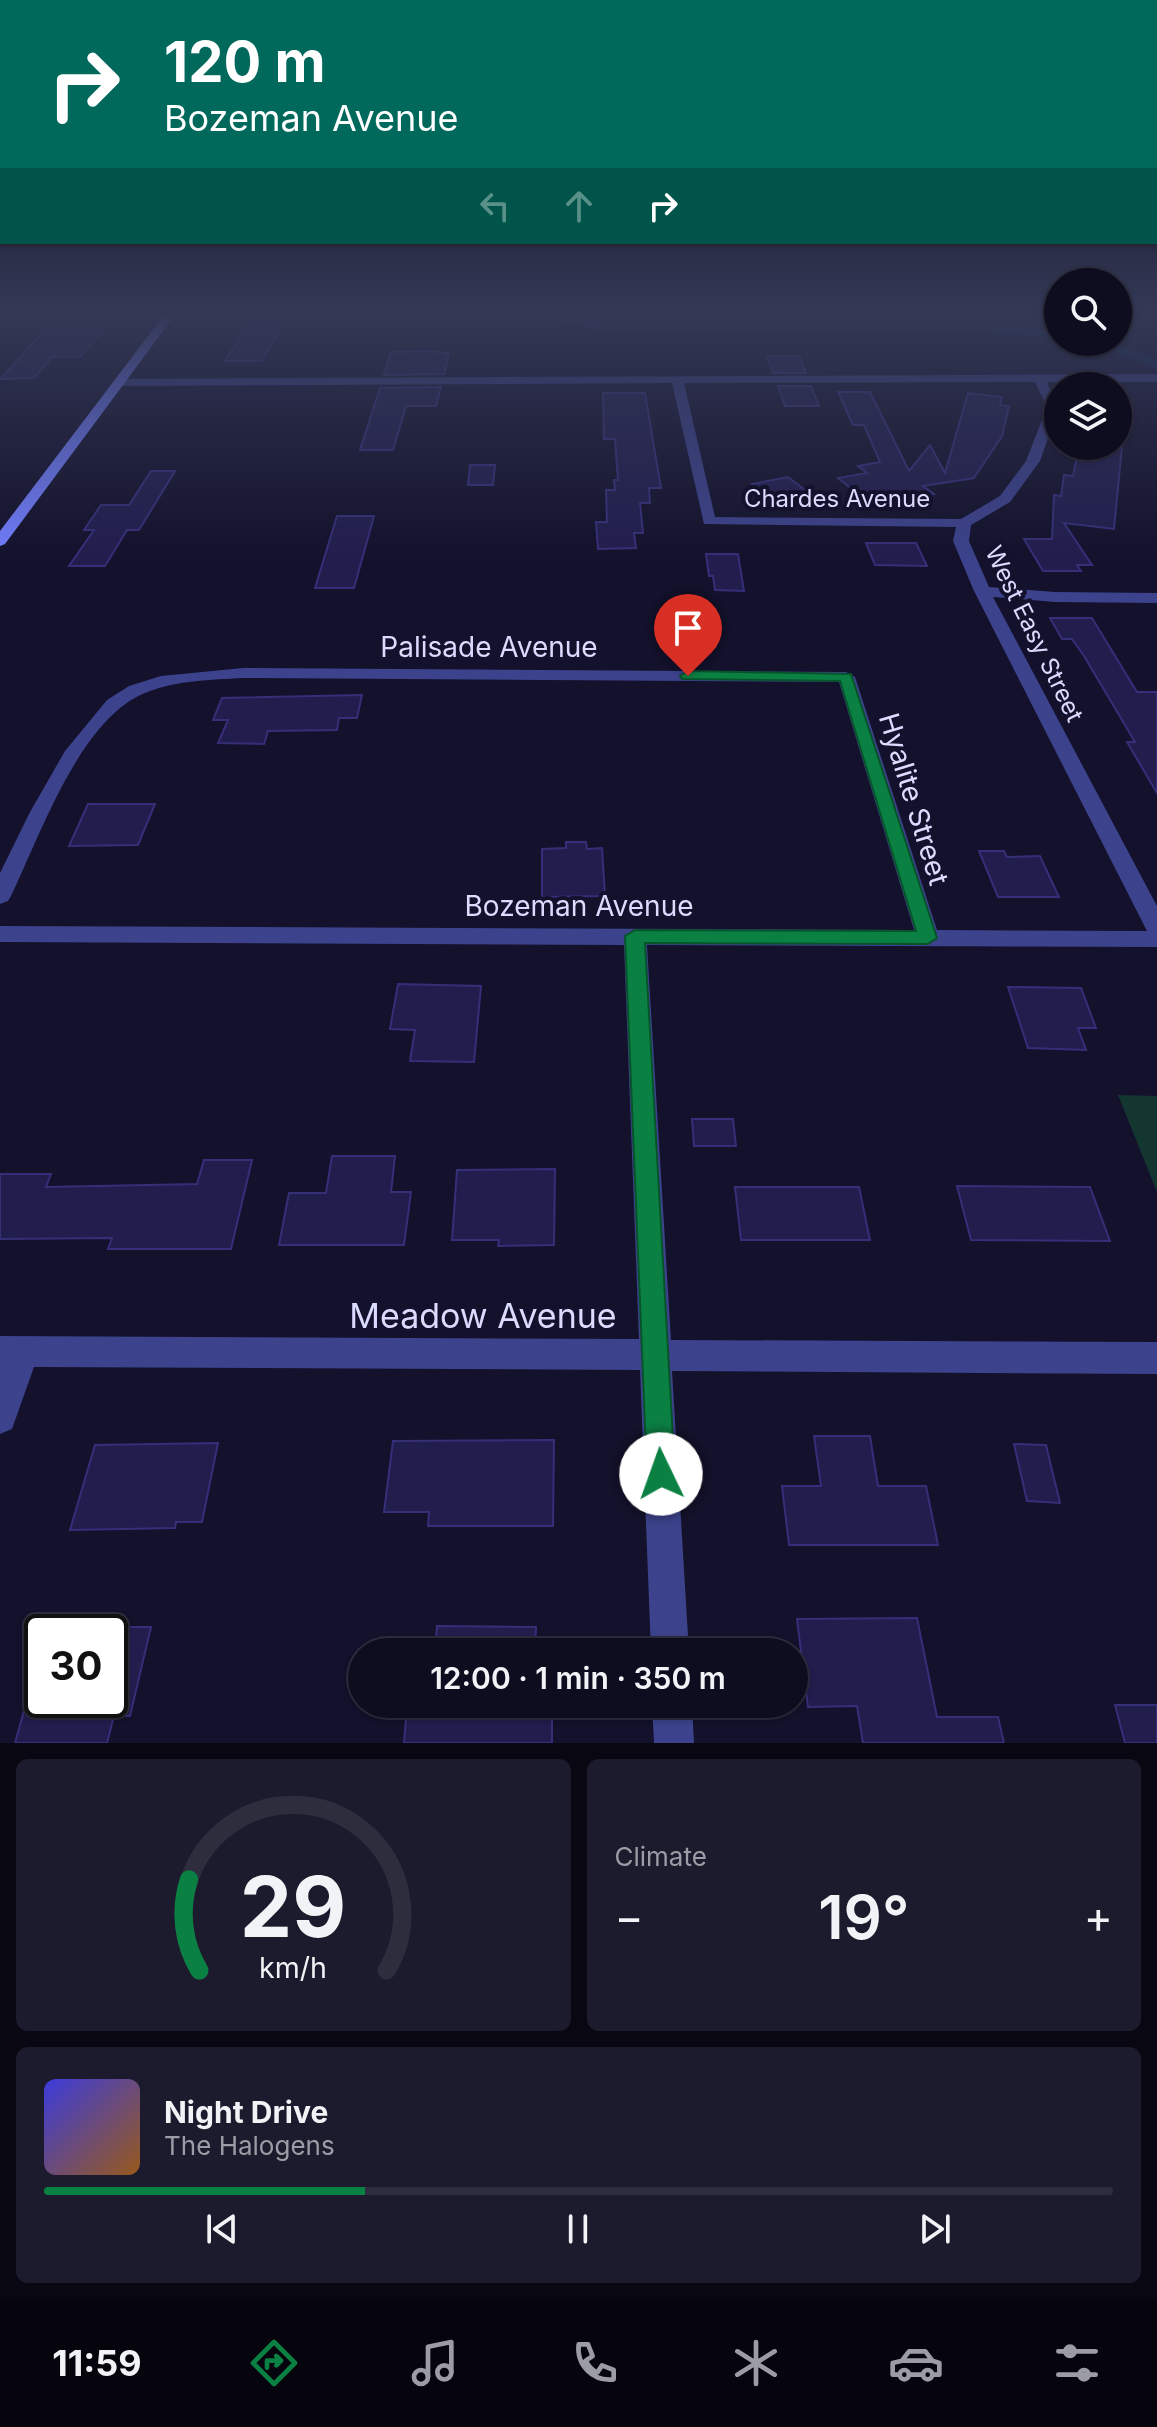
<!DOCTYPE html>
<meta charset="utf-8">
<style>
:root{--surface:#0e0d20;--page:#1c1b2d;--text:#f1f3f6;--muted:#9b9ca5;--line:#2e2d3e;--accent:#0b8043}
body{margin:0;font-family:Inter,sans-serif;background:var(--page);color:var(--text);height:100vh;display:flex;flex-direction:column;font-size:30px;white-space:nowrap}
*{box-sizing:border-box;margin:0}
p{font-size:26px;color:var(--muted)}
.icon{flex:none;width:44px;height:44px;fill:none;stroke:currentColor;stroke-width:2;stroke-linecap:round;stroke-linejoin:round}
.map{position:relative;height:1743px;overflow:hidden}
.details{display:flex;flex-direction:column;gap:16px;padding:16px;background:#080712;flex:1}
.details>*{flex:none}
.guide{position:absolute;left:0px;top:0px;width:1158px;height:244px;box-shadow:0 2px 6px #0004,0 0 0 2px var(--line);background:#00695c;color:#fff;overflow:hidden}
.fabs{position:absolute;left:1044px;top:268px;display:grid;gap:16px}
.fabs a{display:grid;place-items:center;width:88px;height:88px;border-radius:50%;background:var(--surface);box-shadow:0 2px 6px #0004,0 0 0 2px var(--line);font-size:40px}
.speed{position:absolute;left:24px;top:1614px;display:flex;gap:16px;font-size:40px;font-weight:700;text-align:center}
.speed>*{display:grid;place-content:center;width:104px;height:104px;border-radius:50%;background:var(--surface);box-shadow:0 2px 6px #0004,0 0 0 2px var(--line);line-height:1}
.speed .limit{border:4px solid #111;border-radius:12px;background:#fff;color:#111}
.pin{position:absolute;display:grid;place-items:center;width:68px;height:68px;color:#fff;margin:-82px -34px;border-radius:50% 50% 50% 0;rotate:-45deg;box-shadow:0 0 8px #0007}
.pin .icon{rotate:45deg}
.me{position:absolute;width:88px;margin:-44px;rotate:357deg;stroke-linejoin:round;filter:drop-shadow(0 0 6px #0008)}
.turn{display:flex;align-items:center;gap:28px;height:168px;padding:0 32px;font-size:36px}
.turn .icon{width:104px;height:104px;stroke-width:2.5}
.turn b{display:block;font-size:56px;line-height:68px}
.lanes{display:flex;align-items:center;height:76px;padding:0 32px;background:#0003;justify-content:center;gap:40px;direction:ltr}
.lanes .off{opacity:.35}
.big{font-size:60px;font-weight:600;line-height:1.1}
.details .card{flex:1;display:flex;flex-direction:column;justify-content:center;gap:12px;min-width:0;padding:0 28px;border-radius:12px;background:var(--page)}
.details .dial{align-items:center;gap:0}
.dial svg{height:208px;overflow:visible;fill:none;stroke:var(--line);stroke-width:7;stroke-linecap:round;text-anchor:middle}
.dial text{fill:var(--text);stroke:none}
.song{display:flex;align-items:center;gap:24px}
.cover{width:96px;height:96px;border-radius:12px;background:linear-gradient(135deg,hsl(240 70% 55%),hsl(30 70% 35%))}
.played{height:8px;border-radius:4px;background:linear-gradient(90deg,var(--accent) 30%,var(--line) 30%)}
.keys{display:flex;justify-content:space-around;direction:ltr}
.heat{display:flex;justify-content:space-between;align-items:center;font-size:44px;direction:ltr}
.details .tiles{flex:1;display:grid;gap:16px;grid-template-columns:1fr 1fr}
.card:last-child{grid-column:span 2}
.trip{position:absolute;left:348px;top:1638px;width:460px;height:80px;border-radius:40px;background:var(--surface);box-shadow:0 2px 6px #0004,0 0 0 2px var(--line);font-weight:600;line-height:80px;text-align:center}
.dock{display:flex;height:128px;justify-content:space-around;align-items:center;background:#06050d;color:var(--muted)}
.dock .icon{width:56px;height:56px}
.dock .on{color:var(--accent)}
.dock b{font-size:36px;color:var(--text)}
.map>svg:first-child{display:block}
.green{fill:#143631}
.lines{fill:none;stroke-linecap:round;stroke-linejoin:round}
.canal{fill:#0b294b;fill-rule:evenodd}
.building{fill:#211d4d;stroke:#352f79;stroke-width:2}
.minor{fill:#3c428b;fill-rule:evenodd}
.secondary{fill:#727eff;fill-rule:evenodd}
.route{fill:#0b8043;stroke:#07532c;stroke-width:2}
.labels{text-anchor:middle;stroke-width:8;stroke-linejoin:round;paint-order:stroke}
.far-street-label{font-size:24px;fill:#dbdbff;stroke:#13112b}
.street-label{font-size:28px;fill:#dbdbff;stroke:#13112b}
.near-street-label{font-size:34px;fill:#dbdbff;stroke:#13112b}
</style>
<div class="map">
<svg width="1157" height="1743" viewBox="0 0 1157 1743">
<rect width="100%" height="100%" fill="#13112b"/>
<polygon class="green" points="1118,1095 1157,1096 1157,1192"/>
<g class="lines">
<g class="canal">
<path d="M533,315c35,0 68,9 103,10 141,1 281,-3 422,4v8l-96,-5 -330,1 -29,-2z"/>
<polygon points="1091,342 1111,342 1157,360 1157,369"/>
</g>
</g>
<g class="building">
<polygon points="250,322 284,322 262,361 225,361"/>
<polygon points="45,330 104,330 80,357 52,357 34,378 0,379"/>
<polygon points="426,351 449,353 444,374 384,375 391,352"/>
<polygon points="767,356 799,356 806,373 773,373"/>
<polygon points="778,386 811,386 819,406 785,406"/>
<polygon points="441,387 436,406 406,406 393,450 360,450 380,388"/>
<polygon points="838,392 870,392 909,471 930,445 945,473 968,393 1002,397 1000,405 1009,406 1002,436 974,478 923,486 934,494 872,505 838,478 867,473 858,466 880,462 864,425 853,425"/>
<polygon points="603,393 645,393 661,488 649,488 650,503 640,503 643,533 634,533 636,548 598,549 596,522 607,522 606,490 615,490 614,480 618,480 615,439 604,439"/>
<polygon points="1079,446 1122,446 1114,529 1064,523 1092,565 1077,565 1081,571 1043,571 1024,539 1052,539 1054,495 1061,496 1064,475 1073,476"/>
<polygon points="470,465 495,465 493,485 468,485"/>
<polygon points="151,471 175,471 139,530 127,530 105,566 69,566 94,530 84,530 101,505 129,505"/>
<polygon points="788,477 814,497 776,504 752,484"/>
<polygon points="337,516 374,516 354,588 315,588"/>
<polygon points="866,543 916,543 927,566 875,565"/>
<polygon points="706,554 738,554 744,591 715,590 713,576 709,576"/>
<polygon points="1050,618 1092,618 1137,692 1157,692 1157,793 1127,742 1135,742 1084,656 1072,639 1062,639"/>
<polygon points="362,695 357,718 339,718 337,730 268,731 264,744 218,743 228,720 213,720 222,698"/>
<polygon points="88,804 155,804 138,845 69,846"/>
<polygon points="566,842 586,842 587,849 602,848 605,896 542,897 542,849 566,848"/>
<polygon points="979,851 1004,851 1007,857 1040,856 1059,897 998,897"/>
<polygon points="398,984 481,986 474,1062 410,1061 415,1030 390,1029"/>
<polygon points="1008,987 1081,988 1096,1028 1078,1028 1086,1050 1028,1048"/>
<polygon points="692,1119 733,1119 736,1146 694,1146"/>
<polygon points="332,1156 395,1156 391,1192 411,1192 404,1245 279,1245 289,1193 326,1193"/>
<polygon points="204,1160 252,1160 231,1249 108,1249 112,1238 0,1239 0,1174 51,1174 46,1187 197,1184"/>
<polygon points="555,1169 554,1245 498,1246 499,1240 452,1240 457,1170"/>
<polygon points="957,1186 1090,1187 1110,1241 971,1240"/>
<polygon points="735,1187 859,1187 870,1240 741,1240"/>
<polygon points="814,1436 870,1436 878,1486 926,1486 938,1545 789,1545 782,1486 821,1486"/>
<polygon points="554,1440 553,1526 428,1526 429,1512 384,1512 393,1441"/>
<polygon points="218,1443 202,1522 176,1522 175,1528 70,1530 95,1445"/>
<polygon points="1014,1444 1046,1445 1060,1503 1027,1501"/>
<polygon points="917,1618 937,1717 998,1717 1004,1743 863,1743 857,1706 808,1707 797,1619"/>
<polygon points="437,1626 536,1627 535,1652 435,1652"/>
<polygon points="110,1627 151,1627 130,1716 114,1716 107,1743 15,1743 27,1700 110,1700"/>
<polygon points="431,1704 552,1706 552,1743 404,1743 406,1718 429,1718"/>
<polygon points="1115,1705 1157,1705 1157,1743 1125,1743"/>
</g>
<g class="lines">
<g class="minor">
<path d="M1157,374v8h-110l11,28 -18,51 -30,41 -39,23 -2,16 20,46 66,5 102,1v10l-102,-1 -62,-5 164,309v41l-510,-2 24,395 486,2v32l-485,-3 17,281h-38l-11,-282 -606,-3 -22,62 -12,5v-98l639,3 -15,-394 -624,-3v-16l914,4 -75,-248 -596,-4c-32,2 -67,2 -98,15 -65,26 -105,143 -134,203l-3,5 -8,3v-31l30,-61 35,-61 42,-51 22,-14 32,-10 82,-8 603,4 9,5 82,253 210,1 -173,-340 -21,-50 3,-14 -252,-3 -32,-141 -552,3 -6,-4 2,-3zM1035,382l12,25 -21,54 -26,35 -39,23 -246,-2 -31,-134z"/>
<polygon points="652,1704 692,1704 694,1743 654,1743"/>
</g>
<polygon class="secondary" points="164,315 175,315 5,544 0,546 0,531"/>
</g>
<linearGradient id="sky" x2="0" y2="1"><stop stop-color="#0a0918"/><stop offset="0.56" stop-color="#333855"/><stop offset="1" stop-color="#333855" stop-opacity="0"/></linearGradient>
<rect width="1157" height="560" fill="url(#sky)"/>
<polygon class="route" points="688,671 851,674 937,938 928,944 645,943 675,1474 671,1484 661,1488 651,1484 647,1474 625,936 635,930 916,931 840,681 682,679 680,676"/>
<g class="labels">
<g class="far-street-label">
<text x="837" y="507">Chardes Avenue</text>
<text transform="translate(1034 634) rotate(64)" y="8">West Easy Street</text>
</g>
<g class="street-label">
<text x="489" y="657">Palisade Avenue</text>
<text transform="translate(914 799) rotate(73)" y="10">Hyalite Street</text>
<text x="579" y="916">Bozeman Avenue</text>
</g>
<g class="near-street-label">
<text x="483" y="1328">Meadow Avenue</text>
</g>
</g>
</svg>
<div class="fabs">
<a><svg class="icon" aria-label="search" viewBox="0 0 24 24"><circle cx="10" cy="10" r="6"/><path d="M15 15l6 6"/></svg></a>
<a><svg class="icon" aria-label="layers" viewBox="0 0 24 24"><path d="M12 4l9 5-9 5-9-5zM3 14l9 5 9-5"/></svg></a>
</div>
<div class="speed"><div class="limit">30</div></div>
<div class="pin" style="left:688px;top:676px;background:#d93025"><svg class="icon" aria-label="arrive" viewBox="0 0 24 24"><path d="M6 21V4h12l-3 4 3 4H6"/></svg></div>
<svg class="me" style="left:661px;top:1474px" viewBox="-20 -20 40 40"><circle r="19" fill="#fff"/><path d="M0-13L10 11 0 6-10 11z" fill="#0b8043"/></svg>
<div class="trip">12:00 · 1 min · 350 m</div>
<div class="guide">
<div class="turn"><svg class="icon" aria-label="right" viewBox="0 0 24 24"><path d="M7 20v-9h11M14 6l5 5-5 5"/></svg><div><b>120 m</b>Bozeman Avenue</div></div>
<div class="lanes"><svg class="icon off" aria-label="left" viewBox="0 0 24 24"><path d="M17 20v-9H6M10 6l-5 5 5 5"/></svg><svg class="icon off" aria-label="ahead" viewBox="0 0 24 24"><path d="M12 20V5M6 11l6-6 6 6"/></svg><svg class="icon" aria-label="right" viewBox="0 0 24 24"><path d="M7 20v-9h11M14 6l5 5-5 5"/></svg></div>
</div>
</div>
<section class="details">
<div class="tiles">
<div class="card dial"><svg viewBox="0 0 100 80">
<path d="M14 69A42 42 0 1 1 86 69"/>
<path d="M14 69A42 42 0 0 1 10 34" stroke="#0b8043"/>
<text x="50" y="56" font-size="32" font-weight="700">29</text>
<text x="50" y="72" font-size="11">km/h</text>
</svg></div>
<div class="card"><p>Climate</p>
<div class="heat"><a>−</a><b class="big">19°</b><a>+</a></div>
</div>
<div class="card">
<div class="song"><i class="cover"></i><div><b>Night Drive</b><p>The Halogens</p></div></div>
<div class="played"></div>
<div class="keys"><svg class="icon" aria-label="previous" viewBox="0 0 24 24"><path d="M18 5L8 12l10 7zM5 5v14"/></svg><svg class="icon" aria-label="pause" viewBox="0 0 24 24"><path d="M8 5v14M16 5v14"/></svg><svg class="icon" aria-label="next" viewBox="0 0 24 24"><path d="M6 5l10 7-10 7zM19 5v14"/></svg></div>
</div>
</div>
</section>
<nav class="dock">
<b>11:59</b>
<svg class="icon on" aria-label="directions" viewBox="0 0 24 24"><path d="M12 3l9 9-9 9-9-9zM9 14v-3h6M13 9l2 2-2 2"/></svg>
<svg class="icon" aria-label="music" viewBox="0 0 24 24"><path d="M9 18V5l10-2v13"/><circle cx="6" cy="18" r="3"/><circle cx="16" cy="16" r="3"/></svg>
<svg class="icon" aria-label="phone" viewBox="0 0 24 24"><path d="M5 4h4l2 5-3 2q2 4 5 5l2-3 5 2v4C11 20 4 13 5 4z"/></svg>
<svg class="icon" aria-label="climate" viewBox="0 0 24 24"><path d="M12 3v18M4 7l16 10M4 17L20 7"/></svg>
<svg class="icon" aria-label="car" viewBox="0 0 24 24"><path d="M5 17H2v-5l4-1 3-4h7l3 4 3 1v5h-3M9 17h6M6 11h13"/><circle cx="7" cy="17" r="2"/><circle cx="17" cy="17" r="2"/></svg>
<svg class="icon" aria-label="filters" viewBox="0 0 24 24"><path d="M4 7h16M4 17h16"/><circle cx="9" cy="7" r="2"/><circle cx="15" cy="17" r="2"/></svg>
</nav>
